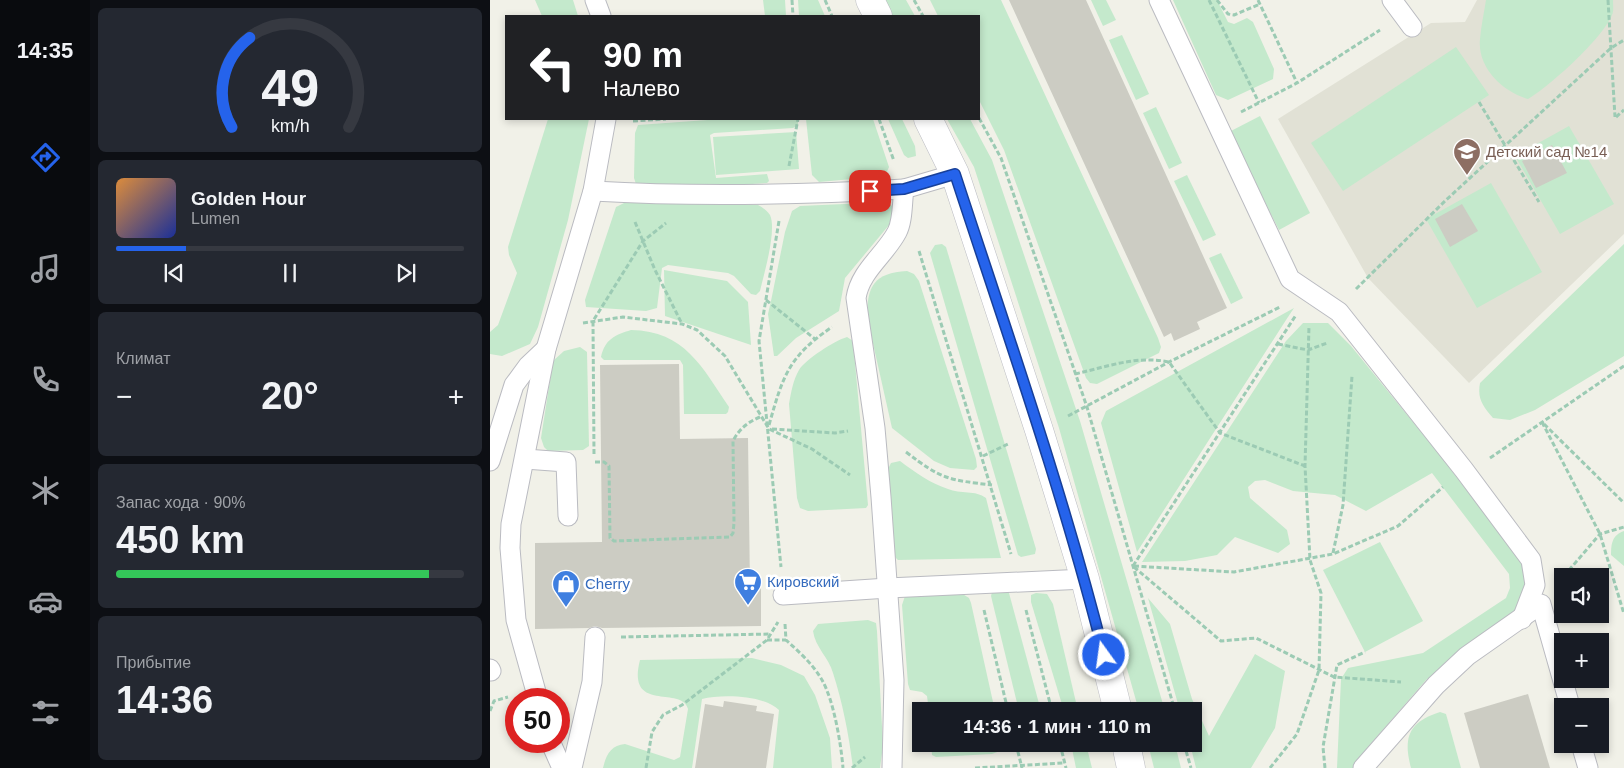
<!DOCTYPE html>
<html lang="ru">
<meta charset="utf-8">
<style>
:root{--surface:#171b24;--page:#242831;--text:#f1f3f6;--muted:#9ea1a6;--line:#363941;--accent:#2563eb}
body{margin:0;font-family:Arial,sans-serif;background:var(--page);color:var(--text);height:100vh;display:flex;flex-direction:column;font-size:19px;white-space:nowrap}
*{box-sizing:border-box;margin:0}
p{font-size:16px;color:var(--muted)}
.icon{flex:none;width:28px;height:28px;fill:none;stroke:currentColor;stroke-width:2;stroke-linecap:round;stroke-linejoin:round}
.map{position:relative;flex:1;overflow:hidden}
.details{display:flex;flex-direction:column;gap:8px;padding:8px;background:#0d0f14;width:400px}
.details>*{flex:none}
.top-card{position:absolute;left:15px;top:15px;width:475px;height:105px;border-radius:0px;box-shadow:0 2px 8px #0003;background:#202124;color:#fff;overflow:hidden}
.tools{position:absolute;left:1064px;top:568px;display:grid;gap:10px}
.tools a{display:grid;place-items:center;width:55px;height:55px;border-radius:0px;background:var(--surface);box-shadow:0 2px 8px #0003;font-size:25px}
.speed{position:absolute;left:15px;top:688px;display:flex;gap:10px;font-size:25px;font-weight:700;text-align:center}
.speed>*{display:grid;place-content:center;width:65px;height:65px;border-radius:50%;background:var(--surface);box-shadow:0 2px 8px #0003;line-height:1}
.speed .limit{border:8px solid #d22;background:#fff;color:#111}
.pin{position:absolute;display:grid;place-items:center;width:42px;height:42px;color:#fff;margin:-21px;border-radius:10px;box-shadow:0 2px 8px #0006}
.me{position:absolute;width:55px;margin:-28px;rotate:346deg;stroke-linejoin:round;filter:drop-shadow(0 0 4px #0008)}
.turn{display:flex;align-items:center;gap:18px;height:105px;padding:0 15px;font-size:22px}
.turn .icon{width:65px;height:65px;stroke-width:2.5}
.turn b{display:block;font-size:35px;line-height:42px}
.big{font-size:38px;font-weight:600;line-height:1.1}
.details .tile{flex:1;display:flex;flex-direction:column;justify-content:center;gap:8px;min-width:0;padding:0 18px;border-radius:8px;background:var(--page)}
.details .dial{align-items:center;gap:0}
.dial svg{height:130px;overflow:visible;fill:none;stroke:var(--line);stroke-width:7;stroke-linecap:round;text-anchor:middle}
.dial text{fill:var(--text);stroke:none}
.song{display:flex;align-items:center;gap:15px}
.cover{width:60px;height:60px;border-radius:8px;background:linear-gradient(135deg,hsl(30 70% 55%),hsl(230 70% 35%))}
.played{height:5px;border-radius:2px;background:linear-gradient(90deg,var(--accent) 20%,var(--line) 20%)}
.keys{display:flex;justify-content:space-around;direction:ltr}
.heat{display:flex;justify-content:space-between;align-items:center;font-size:28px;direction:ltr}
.charge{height:8px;border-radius:4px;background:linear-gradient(90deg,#34c759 90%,var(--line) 0)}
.trip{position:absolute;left:422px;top:702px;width:290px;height:50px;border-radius:0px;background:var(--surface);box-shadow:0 2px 8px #0003;font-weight:600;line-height:50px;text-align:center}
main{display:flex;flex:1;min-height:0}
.tab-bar{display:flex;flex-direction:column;width:90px;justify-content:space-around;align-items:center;background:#090b0e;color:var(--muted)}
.tab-bar .icon{width:35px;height:35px}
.tab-bar .on{color:var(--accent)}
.tab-bar b{font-size:22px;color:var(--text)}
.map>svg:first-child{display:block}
.education{fill:#e1e1d5}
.green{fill:#c4e9cc}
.building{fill:#ccccc3}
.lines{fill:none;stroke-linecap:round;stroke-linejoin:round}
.service-casing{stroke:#babbc1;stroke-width:21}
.secondary-casing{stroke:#bbbcc3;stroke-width:29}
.path{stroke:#9ccbb4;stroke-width:3;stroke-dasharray:5 2.5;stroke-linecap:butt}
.service{stroke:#fff;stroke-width:19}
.secondary{stroke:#fff;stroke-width:28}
.route-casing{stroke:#184099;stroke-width:12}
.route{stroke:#2563eb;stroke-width:9}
.labels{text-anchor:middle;stroke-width:5;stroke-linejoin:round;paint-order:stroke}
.education-label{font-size:15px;fill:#785e54;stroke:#fff;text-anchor:start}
.shop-label{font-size:15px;fill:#366cbe;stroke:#fff;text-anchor:start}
</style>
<main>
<nav class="tab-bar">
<b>14:35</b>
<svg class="icon on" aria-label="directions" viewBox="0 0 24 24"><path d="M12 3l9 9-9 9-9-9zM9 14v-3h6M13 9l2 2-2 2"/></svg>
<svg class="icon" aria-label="music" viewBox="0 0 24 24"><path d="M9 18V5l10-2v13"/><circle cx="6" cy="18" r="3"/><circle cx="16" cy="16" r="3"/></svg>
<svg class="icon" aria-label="phone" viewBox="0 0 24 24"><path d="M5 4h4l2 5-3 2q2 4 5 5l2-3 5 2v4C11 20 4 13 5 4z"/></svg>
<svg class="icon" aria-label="climate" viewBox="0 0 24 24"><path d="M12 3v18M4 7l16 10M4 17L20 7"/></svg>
<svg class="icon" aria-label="car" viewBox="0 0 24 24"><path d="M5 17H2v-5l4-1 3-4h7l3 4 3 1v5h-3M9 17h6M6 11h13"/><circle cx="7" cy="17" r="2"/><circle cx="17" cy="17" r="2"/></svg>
<svg class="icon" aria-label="filters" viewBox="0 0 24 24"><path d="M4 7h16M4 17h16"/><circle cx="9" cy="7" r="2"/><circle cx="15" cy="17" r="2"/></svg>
</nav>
<section class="details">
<div class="tile dial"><svg viewBox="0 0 100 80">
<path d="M14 69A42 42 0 1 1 86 69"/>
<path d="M14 69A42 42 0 0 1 25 14" stroke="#2563eb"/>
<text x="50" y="56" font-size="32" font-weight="700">49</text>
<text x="50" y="72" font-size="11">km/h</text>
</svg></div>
<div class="tile">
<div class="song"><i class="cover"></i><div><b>Golden Hour</b><p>Lumen</p></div></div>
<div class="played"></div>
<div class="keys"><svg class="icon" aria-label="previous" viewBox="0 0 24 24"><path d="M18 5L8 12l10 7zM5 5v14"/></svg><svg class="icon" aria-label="pause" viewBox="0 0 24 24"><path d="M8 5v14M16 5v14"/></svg><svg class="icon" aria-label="next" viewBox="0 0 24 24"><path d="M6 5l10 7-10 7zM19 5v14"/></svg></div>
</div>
<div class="tile"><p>Климат</p>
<div class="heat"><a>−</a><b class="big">20°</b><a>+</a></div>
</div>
<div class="tile"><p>Запас хода · 90%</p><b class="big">450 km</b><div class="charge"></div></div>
<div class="tile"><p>Прибытие</p><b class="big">14:36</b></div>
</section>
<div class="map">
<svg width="1134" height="768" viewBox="0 0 1134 768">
<rect width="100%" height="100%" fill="#f1f1e8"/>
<polygon class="education" points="987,0 1134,0 1134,234 979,383 878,278 788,119 941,23 975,22"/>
<g class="green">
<polygon points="45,0 83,0 88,16 52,16"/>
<polygon points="273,0 295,0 296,16 275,16"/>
<polygon points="308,0 328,0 335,16 309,16"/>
<polygon points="393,0 416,0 425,16 401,16"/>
<polygon points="440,0 511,0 668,338 671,347 669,353 607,384 600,383 596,378 514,150 489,100 489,16 448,16"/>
<polygon points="601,0 616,0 626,20 613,26"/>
<polygon points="683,0 727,0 738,22 744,24 757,18 763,22 784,69 783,79 738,100 726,95"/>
<path d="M996,0h127c0,5 1,11 -1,15 -10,24 -62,71 -84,84 -25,-7 -51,-31 -48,-60 1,-13 4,-26 6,-39z"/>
<polygon points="632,35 659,94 646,100 619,40"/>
<polygon points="966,47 999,95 853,191 821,143"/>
<polygon points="666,107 692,163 679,169 653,113"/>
<polygon points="770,116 820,213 789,230 739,132"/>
<polygon points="58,119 99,119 78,220 48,327 40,344 12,356 0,354 0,332 8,325 27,273 19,255 18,247"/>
<polygon points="231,119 308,119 308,125 303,128 224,133 220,135 226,178 277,174 279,181 277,183 213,187 146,184 144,178 145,133 148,125"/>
<polygon points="383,119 399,167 395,176 329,182 322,175 316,119"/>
<polygon points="398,119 412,119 425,146 426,156 418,158 414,155"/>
<polygon points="457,119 480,119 502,160 590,421 675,711 649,711 569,428 484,167"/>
<polygon points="1079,126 1124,204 1070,234 1025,156"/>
<polygon points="306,132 309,169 226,175 223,137"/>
<polygon points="697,175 726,235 713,241 684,181"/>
<polygon points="1001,183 1052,272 987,308 936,219"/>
<path d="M136,202l132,3c5,3 9,5 12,10 7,15 -6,59 -10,76l-4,4 -5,-1 -17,-18 -6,-3 -60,-8 -6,3 -5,40 -11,3 -60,-4 -1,-7 31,-93z"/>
<polygon points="399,202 404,209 399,225 355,278 349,311 306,338 287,356 284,356 278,314 281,301 295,232 302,211 310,206"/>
<polygon points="452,244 456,247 546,549 545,554 531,557 528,555 440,253 445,245"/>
<path d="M1134,244v112l-89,54 -25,10 -17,-2c-10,-12 -16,-19 -13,-35z"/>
<polygon points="731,253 753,298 741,304 719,258"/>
<polygon points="174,270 237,281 258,302 261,345 175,316"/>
<path d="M417,271l7,3 5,7 57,178 1,8 -3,3 -24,-2 -16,-7 -42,-33 -25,-111c0,-31 7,-44 40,-46z"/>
<polygon points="804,308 796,320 647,552 611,423 616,411"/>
<polygon points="813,323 838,323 861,346 949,454 1036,568 1038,586 1027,611 936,680 878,747 864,768 847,768 851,679 858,668 933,653 1016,598 1020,588 1019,574 942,473 876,511 845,495 803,491 775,480 765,481 758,487 760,498 797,530 800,544 788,553 745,537 727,555 695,561 652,562 796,341"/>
<path d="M141,330c54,1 71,37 98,77l-1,5 -2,2h-42l-1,-49 -3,-5h-76l-3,-3c4,-18 14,-22 30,-27z"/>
<path d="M357,337l6,4 15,164 -2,3 -58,3 -8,-3 -3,-10 -8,-94c2,-11 4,-24 10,-34 7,-11 35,-29 48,-33z"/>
<polygon points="90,347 97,352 99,446 93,450 58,451 54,447 51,438 63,361 74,351"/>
<path d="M410,461c16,12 30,22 48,28 12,5 28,1 38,9l15,60 -103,2 -3,-3 -8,-86 4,-8z"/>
<path d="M1134,531v35l-13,-11c0,-11 1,-20 13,-24z"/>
<polygon points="890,542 933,621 875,652 833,570"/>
<polygon points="517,591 519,593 551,711 529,711 501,596 502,592"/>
<polygon points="471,593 479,598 481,603 505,711 439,711 437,696 432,692 420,690 418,684 412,605 415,596"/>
<polygon points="546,593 557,594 563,604 588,711 574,711 541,602 541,595"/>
<polygon points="658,598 680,624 702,699 719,736 765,654 795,671 785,728 761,768 706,768 700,744 704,744 704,711 690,711"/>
<path d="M378,620l8,3 1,8 6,115 -3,22h-27c-4,-32 -10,-64 -20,-95 -4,-15 -18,-26 -20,-42l5,-7z"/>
<path d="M262,658l29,7 23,11 11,19 15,43 2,30h-59l6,-58c-15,-15 -57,-16 -77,-11l-10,69h-89c3,-13 8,-23 22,-24l49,16 6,-3 8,-48c-6,-24 -62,5 -48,-49z"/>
<path d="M950,712l6,2 15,54h-50c-8,-30 -3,-46 29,-56z"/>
<polygon points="441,744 511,744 510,751 502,754 446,757 442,755"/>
<polygon points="581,744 596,744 602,768 586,768"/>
<polygon points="658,744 685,744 691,768 664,768"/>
</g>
<g class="building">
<polygon points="519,0 596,0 737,308 707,322 710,329 684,341 681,333 674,337"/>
<polygon points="1062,145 1077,173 1046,188 1032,161"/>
<polygon points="972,204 988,231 960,247 945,219"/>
<polygon points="189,364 190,439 258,438 260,587 271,587 271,626 112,628 105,626 99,628 45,629 45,543 112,542 110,365"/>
<polygon points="1038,694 1060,768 990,768 974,713"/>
<polygon points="234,701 267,706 266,711 284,714 276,768 205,768 215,704 233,707"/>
</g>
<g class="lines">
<defs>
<g id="service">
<polyline points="105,0 111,16"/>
<polyline points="669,0 800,279 849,312 974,470 1041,560 1045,585 1032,619"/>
<polyline points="902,0 922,27"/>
<path d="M103,191c104,6 207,4 311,-2"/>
<polyline points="35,459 76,462 78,516"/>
<polyline points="0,461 24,385 38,366 56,349"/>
<polyline points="293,595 398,588 595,579"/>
<polyline points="0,669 1,671"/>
<polyline points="48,699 26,620 20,548 21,524 56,349 103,191 116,119"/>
<polyline points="60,741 72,768"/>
<polyline points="1091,744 1098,768"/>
<polyline points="82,768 102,682 105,637"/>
<path d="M402,768l2,-88 -13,-183 -6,-69 -19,-130c4,-27 29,-43 41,-66 6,-11 5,-30 7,-43l51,-15"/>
<polyline points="873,768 946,685 977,656 1051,604 1080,706"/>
</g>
<g id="secondary">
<polyline points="380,0 388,16"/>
<polyline points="438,119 465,174 549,430 595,579 628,711"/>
<polyline points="636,744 641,768"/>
</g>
</defs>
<use href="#service" class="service-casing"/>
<use href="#secondary" class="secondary-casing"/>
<g class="path">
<polyline points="302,0 303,16"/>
<polyline points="335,0 342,16"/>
<polyline points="424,0 433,16"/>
<polyline points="719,0 769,103"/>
<polyline points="727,0 738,14 744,15 770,4"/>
<polyline points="768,0 807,83"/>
<polyline points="1118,0 1125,117"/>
<polyline points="989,102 1049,202"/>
<polyline points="751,112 807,83 890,30"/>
<polyline points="1126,117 1134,110"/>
<polyline points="489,118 511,158 597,407 685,711"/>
<polyline points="389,119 404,161"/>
<polyline points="143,121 176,119"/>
<polyline points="299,166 308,119"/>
<polyline points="289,221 269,341 291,567"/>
<polyline points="145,222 165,270 192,324"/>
<polyline points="429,251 521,554"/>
<polyline points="866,289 955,201 1121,48 1134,40"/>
<polyline points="276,300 325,339"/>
<polyline points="93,323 133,317 192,324 207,330 235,356 279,429 322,449 360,475"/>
<polyline points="788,344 818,350 837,343"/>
<path d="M585,374c31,-7 62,-19 94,-12l51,71 85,33"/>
<polyline points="578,416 679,362 790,307"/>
<polyline points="1052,422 1110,534 1134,614"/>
<polyline points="1054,424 1134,503"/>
<path d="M279,425c14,-49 19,-68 63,-98"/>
<polyline points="282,429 345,433 358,431"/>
<path d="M416,452c35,27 42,28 86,33"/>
<polyline points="104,454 103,321 153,241 176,223"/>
<polyline points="493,456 520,443"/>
<polyline points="1000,458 1134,366"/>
<path d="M105,462h9l5,4 1,72 4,3 116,-4 3,-4 1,-10 -1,-82c6,-12 15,-19 27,-24"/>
<polyline points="843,553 853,505 862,376"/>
<polyline points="643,566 806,315"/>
<polyline points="644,566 744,572 843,554 908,526 953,487"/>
<polyline points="644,567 731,641 766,638 844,677 911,682"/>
<polyline points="1074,576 1110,534 1134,527"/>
<polyline points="494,610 518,711"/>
<polyline points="536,610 562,711"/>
<path d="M295,624l1,16c13,12 27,24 36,40 12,21 19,64 21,88"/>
<polyline points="131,637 280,634"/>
<polyline points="277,640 296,640"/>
<polyline points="0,711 4,701 18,697"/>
<polyline points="22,713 26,727"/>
<polyline points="526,744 532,768"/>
<polyline points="570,744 576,768"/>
<polyline points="694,744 701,768"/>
<polyline points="156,768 162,732 173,715 192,705 277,640 288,622"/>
<polyline points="362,768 375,757"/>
<polyline points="485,768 574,763"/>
<polyline points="780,768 807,734 829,670 831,593 820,560 815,466 819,326"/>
<polyline points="835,768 833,747 847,665 875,652"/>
</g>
<use href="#service" class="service"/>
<use href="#secondary" class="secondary"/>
</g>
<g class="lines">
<defs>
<path id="route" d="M380,191l34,-2 51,-15c52,159 108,318 149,481"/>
</defs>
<use href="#route" class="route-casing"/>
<use href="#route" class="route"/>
</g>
<defs>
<symbol id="school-pin" viewBox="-11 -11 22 30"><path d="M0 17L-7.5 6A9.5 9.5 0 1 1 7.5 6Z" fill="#8d6e63" stroke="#fff"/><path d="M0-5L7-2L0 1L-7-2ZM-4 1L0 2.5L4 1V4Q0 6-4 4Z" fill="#fff"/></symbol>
<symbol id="supermarket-pin" viewBox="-11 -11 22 30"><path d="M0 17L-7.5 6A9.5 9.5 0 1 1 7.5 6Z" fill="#3f7fe0" stroke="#fff"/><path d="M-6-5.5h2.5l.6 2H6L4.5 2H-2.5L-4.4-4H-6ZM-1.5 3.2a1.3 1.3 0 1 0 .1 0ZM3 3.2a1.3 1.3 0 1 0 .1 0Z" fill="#fff"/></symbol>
<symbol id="shop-pin" viewBox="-11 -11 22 30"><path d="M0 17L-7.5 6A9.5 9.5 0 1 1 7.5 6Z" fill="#3f7fe0" stroke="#fff"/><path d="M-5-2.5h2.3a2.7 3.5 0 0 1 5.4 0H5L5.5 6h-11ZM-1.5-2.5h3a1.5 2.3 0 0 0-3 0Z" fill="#fff"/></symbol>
</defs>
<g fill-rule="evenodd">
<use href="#school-pin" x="961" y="136" width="32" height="43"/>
<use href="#supermarket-pin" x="242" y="566" width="32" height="43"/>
<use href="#shop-pin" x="60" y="568" width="32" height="43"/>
</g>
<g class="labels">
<g class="education-label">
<text x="996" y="157">Детский сад №14</text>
</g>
<g class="shop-label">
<text x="277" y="587">Кировский</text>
<text x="95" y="589">Cherry</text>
</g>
</g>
</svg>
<div class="tools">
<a><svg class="icon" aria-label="sound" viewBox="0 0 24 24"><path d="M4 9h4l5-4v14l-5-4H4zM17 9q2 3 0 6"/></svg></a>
<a>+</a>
<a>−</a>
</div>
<div class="speed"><div class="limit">50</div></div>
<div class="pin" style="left:380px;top:191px;background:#d93025"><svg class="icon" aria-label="arrive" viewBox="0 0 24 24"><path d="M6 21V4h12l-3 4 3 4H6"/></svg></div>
<svg class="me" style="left:614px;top:655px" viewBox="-20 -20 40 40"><circle r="17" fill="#2563eb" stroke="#fff" stroke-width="3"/><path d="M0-11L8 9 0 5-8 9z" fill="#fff"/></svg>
<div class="trip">14:36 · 1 мин · 110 m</div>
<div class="top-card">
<div class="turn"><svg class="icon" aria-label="left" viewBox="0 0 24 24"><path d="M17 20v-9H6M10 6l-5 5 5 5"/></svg><div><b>90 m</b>Налево</div></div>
</div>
</div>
</main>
